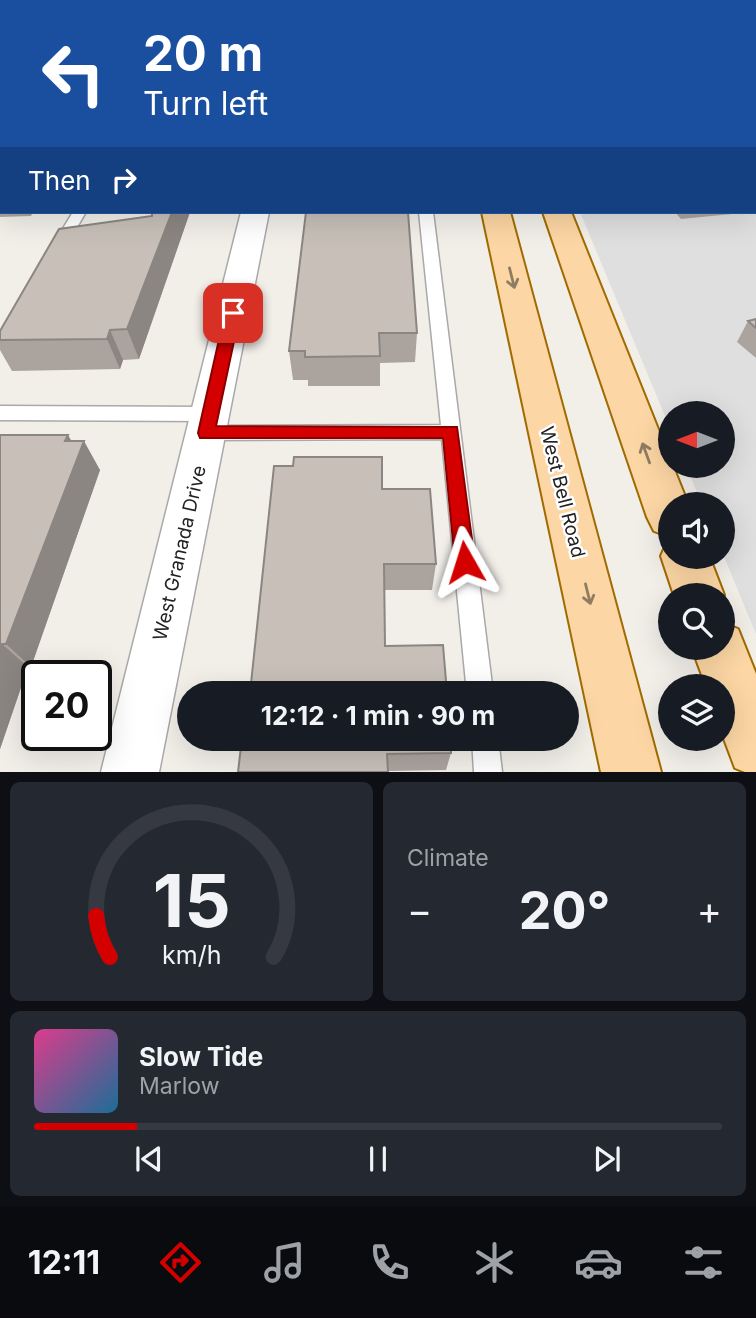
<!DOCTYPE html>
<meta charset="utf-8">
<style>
:root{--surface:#171b24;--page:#242831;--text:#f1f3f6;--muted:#9ea1a6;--line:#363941;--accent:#d40000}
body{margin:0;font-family:Inter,sans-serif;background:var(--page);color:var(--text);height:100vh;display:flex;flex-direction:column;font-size:26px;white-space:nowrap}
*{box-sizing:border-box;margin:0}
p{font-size:23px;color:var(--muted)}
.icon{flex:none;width:38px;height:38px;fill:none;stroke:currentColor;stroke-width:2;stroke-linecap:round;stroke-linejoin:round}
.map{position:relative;height:772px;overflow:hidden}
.side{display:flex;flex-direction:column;gap:10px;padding:10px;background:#0d0f14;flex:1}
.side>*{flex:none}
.banner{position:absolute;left:0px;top:0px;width:756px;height:214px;box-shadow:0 7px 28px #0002;background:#1a4fa0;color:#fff;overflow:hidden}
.needle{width:46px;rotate:270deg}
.controls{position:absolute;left:658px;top:401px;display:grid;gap:14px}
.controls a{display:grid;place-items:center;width:77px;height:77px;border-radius:50%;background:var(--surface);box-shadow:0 7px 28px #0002;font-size:35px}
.speed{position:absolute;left:21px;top:660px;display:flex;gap:14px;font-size:35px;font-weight:700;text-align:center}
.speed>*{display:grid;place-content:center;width:91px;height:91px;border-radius:50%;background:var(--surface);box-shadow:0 7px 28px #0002;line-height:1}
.speed .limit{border:4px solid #111;border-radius:10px;background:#fff;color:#111}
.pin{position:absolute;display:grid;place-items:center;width:60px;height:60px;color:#fff;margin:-30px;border-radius:14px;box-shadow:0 4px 10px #0006}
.me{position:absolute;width:77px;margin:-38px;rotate:354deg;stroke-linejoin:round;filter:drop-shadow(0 0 5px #0008)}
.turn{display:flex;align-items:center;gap:24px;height:147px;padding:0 28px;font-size:32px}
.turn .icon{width:91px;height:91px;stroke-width:2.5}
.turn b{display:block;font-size:49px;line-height:60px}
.then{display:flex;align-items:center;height:66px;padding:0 28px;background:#0003;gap:14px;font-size:26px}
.big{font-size:52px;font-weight:700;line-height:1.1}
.side .tile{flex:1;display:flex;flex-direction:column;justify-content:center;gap:10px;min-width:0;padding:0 24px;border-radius:10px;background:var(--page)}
.side .dial{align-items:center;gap:0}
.dial svg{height:182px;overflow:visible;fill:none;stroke:var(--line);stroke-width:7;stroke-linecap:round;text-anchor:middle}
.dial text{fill:var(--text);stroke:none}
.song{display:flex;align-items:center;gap:21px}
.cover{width:84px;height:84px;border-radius:10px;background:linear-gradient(135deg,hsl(330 70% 55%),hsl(200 70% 35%))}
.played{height:7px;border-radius:4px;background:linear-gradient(90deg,var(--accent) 15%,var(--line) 15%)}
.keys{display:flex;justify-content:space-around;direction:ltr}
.heat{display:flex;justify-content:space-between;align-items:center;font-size:38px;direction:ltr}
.side .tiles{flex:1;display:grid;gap:10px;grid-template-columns:1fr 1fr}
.tile:last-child{grid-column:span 2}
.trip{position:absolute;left:177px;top:681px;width:402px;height:70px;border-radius:35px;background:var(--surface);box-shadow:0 7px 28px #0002;font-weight:700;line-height:70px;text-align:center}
.dock{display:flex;height:112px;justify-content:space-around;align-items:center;background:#090b0e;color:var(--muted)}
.dock .icon{width:49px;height:49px}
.dock .selected{color:var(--accent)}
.dock b{font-size:32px;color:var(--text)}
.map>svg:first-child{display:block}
.residential{fill:#e0dfdf}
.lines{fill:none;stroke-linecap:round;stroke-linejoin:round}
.service-casing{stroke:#a9a9a9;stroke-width:3}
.minor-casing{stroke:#a9a9a9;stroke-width:3}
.primary-casing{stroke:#a06b00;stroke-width:4}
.service{fill:#fff;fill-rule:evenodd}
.minor{fill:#fff;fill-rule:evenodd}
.primary{fill:#fcd6a4;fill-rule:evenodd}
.wall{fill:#aba49e}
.shaded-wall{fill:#8b8681}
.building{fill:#c7bfb8;stroke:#8b8681;stroke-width:2}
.oneway{stroke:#8f7c63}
.route{fill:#d40000;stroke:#8a0000;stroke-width:2}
.labels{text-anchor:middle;stroke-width:5;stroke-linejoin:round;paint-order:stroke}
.street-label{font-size:19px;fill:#222;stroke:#fff}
</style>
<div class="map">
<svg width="756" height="772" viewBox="0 0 756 772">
<rect width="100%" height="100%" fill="#f2efe9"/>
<polygon class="residential" points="754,63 756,63 756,634 723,554 723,504 702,504 686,466 723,466 723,413 670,413 670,428 580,212 754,212"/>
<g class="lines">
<defs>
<g id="service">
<polygon points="518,0 526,0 527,2 519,2"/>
<polygon points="73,212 86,212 63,251 53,251 51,248"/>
<polygon points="419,212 433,212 493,693 467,693 442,439 206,440 199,438 197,433 199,428 206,426 441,425"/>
<polygon points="0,406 210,407 216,409 219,414 216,419 210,421 0,420"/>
<polygon points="472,738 498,738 502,772 474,772"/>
</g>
<g id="minor">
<rect x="0" y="36" width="2" height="10"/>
<rect x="754" y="51" width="2" height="12"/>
<polygon points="241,212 269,212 159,772 101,772"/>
</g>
<g id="primary">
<polygon points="437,0 453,0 454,2 437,2"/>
<polygon points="473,0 489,0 490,2 473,2"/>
<polygon points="482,212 510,212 661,772 601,772"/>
<polygon points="543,212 571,212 688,504 670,504 670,537 654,531 647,517"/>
<polygon points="668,540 670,540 670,556 709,556 724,595 723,598 723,595 674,595 661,556"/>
<polygon points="723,623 738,629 756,674 756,772 745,772 735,768 723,736 723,686 706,686 692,648 723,648"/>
</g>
</defs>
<use href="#service" class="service-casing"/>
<use href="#minor" class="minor-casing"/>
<use href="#primary" class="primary-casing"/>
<use href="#service" class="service"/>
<use href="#minor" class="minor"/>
<use href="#primary" class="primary"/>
</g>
<g class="wall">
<polygon points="4,0 77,0 75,2 5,2"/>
<polygon points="301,0 364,0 364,2 305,2"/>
<polygon points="534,0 756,0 756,44 754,44 754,2 535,2"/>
<polygon points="2,130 2,212 33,212 31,216 0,217 0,132"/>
<polygon points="152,212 190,212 139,359 123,360 120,369 12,371 0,350 0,331 152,216"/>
<polygon points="306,212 417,333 415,362 380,363 380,386 308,386 308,380 293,380 289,351"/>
<polygon points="675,212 733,212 732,214 681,219"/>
<polygon points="756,319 756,358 737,342 748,321"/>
<polygon points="0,435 71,441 100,470 31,667 28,667 0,749"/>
<polygon points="382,489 436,564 432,590 384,590 250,693"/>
<polygon points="242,738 451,753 446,770 387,771"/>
</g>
<g class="shaded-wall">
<polygon points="62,0 77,0 75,2 62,2"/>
<polygon points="172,212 190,212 139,359 127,329"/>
<polygon points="110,330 123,360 120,369 107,339"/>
<polygon points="68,435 79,454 84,441 100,470 31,667 6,644"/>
<polygon points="2,644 28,667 0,749 0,650"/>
</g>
<g class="building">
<rect x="331" y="0" width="33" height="2"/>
<polygon points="544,0 756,0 756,28 754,28 754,2 545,2"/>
<polygon points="2,130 2,188 0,188 0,132"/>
<polygon points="152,212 172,212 127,329 110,330 107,339 0,340 0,331 59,229 152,216"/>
<polygon points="306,212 408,212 417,333 379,333 380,356 305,357 305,351 289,351"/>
<polygon points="756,319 756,328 748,321"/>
<polygon points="0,435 68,435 65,441 84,441 6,644 2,644 0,650"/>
<polygon points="294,457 382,457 382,489 430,489 436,564 384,564 385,646 443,645 447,693 250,693 274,466 293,466"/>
<polygon points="242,738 450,738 451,753 387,754 388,772 238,772"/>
</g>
<defs><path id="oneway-shaft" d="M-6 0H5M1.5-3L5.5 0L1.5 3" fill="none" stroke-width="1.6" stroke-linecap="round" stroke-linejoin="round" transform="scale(1.75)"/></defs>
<g class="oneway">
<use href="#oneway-shaft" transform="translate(512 278) rotate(76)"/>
<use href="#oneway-shaft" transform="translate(646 453) rotate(-110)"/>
<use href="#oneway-shaft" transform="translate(588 594) rotate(76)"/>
</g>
<polygon class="route" points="233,308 240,313 216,426 457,427 475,562 472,569 465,572 458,569 455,562 443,438 200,438 198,433 225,313"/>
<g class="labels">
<g class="street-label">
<text transform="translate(563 492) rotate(76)" y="7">West Bell Road</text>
<text transform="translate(179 553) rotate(-77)" y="7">West Granada Drive</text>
</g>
</g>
</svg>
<div class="controls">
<a><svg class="needle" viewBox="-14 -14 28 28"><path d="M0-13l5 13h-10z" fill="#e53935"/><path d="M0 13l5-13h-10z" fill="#9ea1a6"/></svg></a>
<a><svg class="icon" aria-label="sound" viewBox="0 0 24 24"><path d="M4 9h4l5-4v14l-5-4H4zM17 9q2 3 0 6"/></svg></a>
<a><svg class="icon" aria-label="search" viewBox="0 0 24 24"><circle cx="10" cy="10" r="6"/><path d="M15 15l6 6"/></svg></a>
<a><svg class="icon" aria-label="layers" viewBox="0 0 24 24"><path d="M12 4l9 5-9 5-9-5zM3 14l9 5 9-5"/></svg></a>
</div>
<div class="speed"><div class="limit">20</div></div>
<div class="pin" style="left:233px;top:313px;background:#d93025"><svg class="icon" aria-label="arrive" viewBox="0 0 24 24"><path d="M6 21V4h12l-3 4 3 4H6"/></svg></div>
<svg class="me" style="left:465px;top:562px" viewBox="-20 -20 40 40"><path d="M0-17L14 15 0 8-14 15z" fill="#d40000" stroke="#fff" stroke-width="4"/></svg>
<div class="trip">12:12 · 1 min · 90 m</div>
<div class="banner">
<div class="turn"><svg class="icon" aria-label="left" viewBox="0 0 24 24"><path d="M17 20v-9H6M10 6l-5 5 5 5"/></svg><div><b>20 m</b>Turn left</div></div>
<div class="then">Then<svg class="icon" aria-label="right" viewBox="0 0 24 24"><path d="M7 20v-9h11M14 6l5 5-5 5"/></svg></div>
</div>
</div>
<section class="side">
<div class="tiles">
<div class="tile dial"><svg viewBox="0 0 100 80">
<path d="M14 69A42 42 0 1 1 86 69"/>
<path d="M14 69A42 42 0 0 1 8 51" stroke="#d40000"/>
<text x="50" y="56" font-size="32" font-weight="700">15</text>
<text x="50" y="72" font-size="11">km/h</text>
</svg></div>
<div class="tile"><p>Climate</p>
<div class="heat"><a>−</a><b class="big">20°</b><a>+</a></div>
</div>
<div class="tile">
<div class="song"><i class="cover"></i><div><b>Slow Tide</b><p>Marlow</p></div></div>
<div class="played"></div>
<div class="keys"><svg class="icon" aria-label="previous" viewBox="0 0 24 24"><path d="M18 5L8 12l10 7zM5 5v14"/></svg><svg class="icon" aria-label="pause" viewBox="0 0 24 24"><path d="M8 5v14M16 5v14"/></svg><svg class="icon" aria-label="next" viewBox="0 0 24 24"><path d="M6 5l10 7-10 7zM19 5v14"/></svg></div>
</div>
</div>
</section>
<nav class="dock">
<b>12:11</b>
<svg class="icon selected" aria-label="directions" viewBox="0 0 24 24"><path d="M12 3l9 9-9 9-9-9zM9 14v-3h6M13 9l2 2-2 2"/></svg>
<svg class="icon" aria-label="music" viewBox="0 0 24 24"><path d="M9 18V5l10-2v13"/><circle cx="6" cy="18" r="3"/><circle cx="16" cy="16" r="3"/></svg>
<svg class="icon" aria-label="phone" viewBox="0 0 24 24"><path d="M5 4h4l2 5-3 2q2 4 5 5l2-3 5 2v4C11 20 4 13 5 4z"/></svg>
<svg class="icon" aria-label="climate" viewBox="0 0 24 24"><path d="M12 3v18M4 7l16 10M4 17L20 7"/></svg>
<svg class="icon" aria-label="car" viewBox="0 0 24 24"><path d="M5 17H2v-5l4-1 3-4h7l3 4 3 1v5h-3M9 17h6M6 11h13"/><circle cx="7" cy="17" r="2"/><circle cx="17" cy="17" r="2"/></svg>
<svg class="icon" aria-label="filters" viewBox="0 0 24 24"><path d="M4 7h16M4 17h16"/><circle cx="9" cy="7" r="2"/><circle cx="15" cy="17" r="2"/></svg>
</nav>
